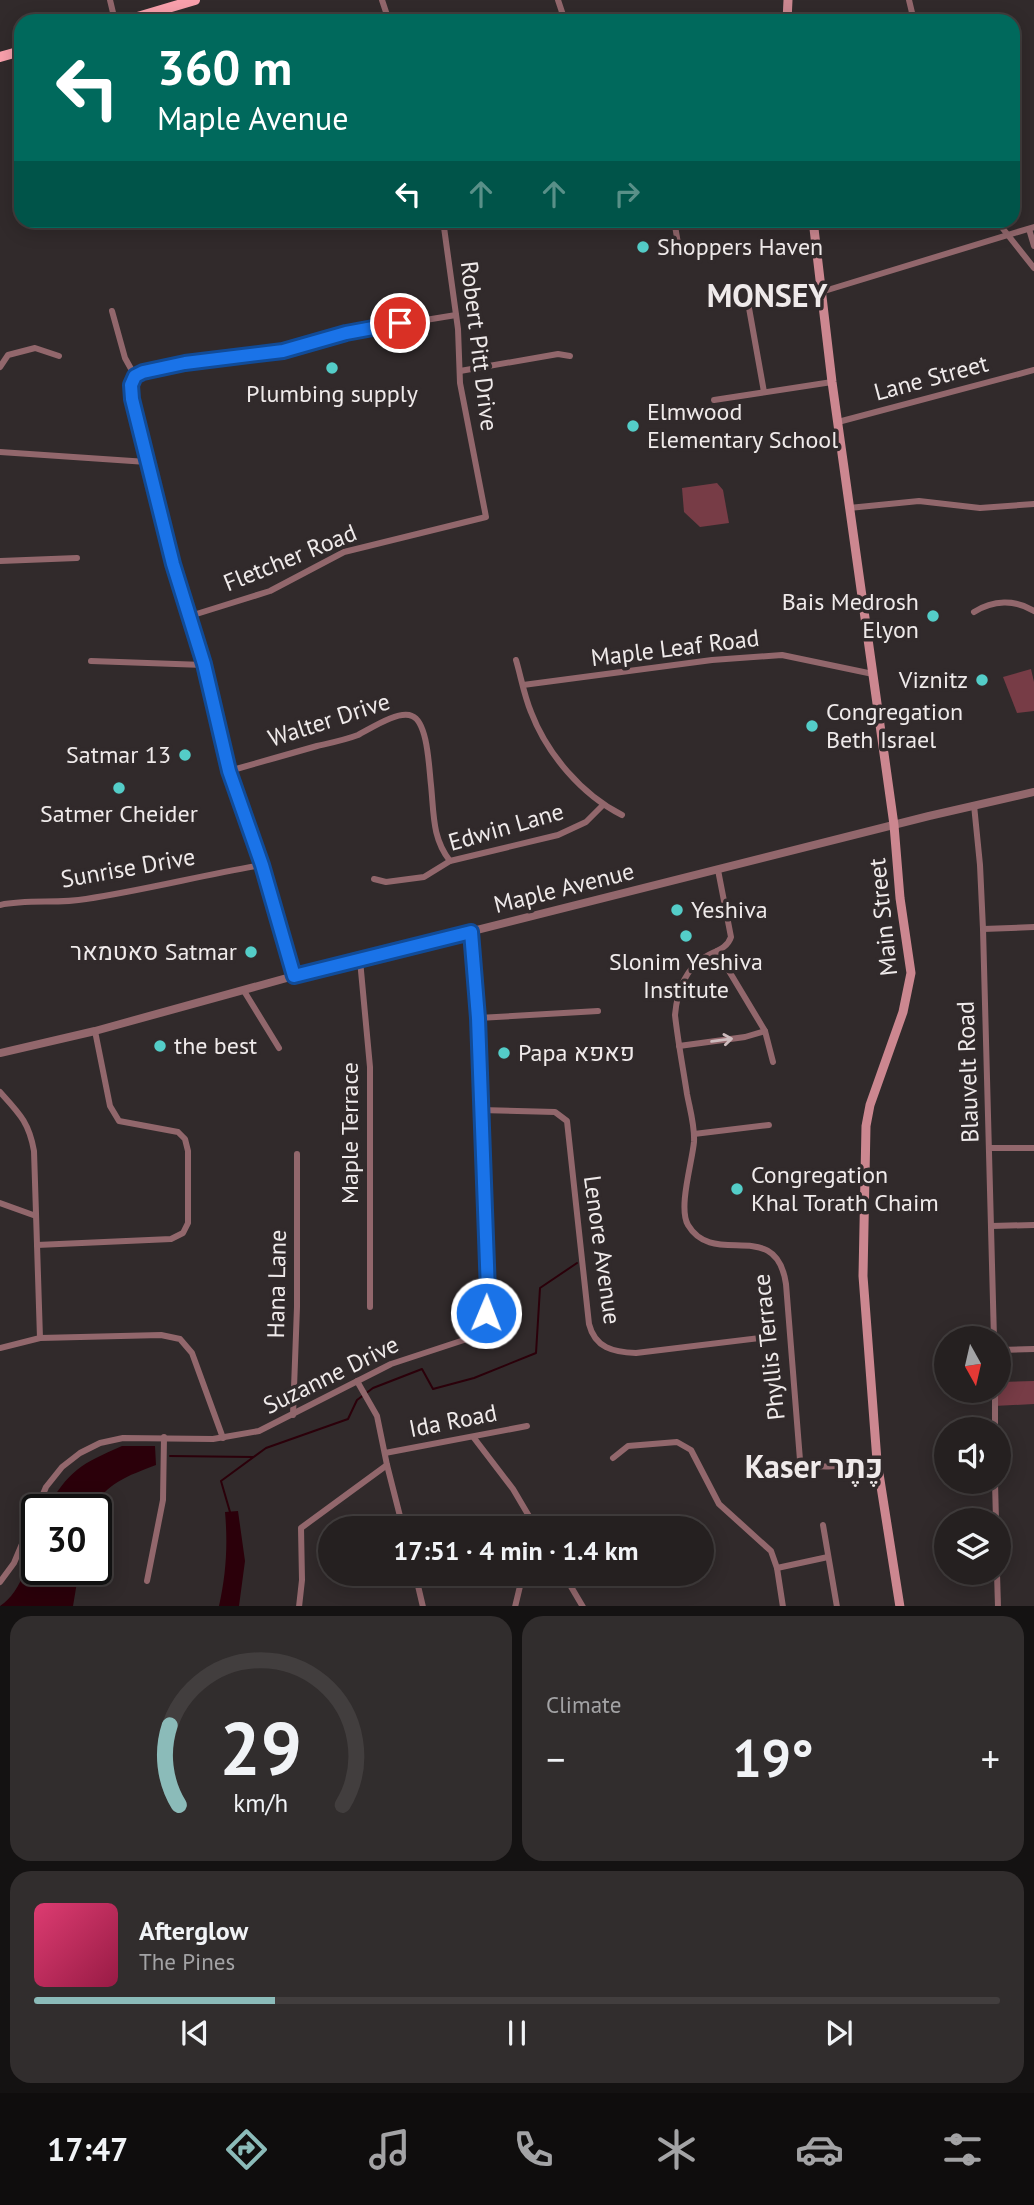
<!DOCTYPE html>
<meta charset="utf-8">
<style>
:root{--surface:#252020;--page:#312d2d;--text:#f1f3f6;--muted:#a3a3a5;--line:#423e3e;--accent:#8bbbb9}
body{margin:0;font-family:"PT Sans",Heebo,sans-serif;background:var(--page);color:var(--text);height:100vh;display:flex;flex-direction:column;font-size:26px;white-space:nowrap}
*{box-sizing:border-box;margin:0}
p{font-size:23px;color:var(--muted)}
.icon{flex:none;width:38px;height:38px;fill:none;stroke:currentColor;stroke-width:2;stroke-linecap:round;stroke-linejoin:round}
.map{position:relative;height:1606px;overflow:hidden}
.sheet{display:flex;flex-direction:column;gap:10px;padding:10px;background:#141212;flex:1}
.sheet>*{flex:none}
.top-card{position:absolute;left:14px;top:14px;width:1006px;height:214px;border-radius:21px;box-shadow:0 4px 18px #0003,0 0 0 2px var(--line);background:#00695c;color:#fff;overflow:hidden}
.needle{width:46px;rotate:172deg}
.tools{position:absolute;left:934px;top:1326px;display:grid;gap:14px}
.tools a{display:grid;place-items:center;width:77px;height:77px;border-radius:50%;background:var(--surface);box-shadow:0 4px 18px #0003,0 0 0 2px var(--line);font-size:35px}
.speed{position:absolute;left:21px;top:1494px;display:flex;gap:14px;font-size:35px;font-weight:700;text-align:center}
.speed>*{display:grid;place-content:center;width:91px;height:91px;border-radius:50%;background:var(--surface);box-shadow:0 4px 18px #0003,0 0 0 2px var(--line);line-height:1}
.speed .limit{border:4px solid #111;border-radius:10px;background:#fff;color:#111}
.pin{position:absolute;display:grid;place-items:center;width:60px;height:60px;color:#fff;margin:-30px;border:4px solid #fff;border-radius:50%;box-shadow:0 2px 7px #0007}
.me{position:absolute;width:77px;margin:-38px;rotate:1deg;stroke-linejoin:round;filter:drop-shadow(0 0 5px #0008)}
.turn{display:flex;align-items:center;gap:24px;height:147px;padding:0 28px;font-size:32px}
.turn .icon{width:91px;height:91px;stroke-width:2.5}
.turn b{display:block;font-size:49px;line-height:60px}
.lanes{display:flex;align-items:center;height:66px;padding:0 28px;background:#0003;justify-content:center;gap:35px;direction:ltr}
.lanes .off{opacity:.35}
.big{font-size:52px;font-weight:600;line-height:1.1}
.sheet .widget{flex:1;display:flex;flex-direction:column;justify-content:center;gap:10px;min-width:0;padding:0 24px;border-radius:21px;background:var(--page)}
.sheet .dial{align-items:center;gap:0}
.dial svg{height:182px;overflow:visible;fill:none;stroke:var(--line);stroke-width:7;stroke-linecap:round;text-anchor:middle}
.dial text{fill:var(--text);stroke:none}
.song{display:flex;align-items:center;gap:21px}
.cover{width:84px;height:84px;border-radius:10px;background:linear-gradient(135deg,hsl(340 70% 55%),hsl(340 70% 35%))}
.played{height:7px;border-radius:4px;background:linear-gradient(90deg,var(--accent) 25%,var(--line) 25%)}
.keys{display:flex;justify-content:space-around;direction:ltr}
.heat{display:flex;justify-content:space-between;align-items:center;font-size:38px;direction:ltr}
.sheet .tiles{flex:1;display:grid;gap:10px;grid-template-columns:1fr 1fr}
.widget:last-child{grid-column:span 2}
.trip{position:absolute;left:318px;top:1516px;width:396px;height:70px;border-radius:35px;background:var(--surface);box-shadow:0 4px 18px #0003,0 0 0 2px var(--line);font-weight:600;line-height:70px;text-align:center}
.tab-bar{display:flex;height:112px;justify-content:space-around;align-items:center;background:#0f0d0d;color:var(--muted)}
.tab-bar .icon{width:49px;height:49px}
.tab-bar .selected{color:var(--accent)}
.tab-bar b{font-size:32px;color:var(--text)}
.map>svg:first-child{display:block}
.green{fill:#773c46}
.water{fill:#2b000a}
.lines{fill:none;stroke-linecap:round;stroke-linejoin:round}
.stream{stroke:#2b000a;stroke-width:2}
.minor{stroke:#92676c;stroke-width:6}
.tertiary{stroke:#92676c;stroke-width:8}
.secondary{stroke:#cc8790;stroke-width:9}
.primary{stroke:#f9a0ac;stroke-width:10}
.oneway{stroke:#cebcbe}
.route-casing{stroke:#114b97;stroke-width:18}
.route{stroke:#1a73e8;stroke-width:12}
.poi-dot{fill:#54cdc8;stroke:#312a2b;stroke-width:2.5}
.labels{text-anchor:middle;stroke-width:7;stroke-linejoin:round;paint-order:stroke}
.poi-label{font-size:24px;fill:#efeaea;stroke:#312a2b;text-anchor:start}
.street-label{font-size:24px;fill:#efeaea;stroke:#312a2b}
.district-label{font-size:32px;font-weight:bold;fill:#efeaea;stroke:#312a2b}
</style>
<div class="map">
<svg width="1034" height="1607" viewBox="0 0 1034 1607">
<rect width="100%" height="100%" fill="#312a2b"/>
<g class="green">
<polygon points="717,483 723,490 729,523 700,527 684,512 682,488"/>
<polygon points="1031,669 1034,682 1034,711 1017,713 1003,677"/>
<polygon points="1034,1381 1034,1404 994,1406 995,1391 999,1391 999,1382"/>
</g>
<g class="water">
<path d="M122,1446h33l1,19c-29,11 -49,18 -65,45h-45c23,-40 35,-46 76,-64z"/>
<path d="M238,1511l7,50 -6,45h-20c7,-31 9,-61 6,-94z"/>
<path d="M37,1530v40h42l-6,36h-73c23,-15 30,-50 37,-76z"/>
</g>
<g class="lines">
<g class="stream">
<polyline points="170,1456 253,1457"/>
<polyline points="230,1512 221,1481 266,1448 348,1419 357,1400 373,1388 422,1369 433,1389 474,1378 536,1353 540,1288 577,1263"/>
</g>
<g class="minor">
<polyline points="110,0 115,21"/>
<polyline points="382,0 389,21"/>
<polyline points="558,0 565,21"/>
<polyline points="909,0 914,21"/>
<polyline points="674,220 680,255"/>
<polyline points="996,220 1034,268"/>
<polyline points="1029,229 1034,246"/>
<polyline points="821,292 1034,227"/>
<polyline points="749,308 764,392"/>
<polyline points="112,311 125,358 135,376"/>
<polyline points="0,367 8,355 35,348 59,356"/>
<polyline points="460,371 558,354 570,356"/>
<polyline points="714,400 832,382"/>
<polyline points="838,422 1034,370"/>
<polyline points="0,452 147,462"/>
<polyline points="849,508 919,501 980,508 1034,504"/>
<polyline points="0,561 77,558"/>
<path d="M974,612c19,-12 41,-13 60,-1"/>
<polyline points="190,616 270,591 344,552 486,517 460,383 458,329 443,220"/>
<path d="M516,660c5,17 8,35 15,52 16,42 51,83 91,103"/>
<polyline points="91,661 204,665"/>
<polyline points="523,685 712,660 782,655 873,674"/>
<path d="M229,771c29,-8 59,-17 88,-25 13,-3 28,-6 41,-11 12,-6 40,-25 54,-19 16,6 17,53 19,69 3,29 1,53 19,76"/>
<polyline points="974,805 980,865 983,929 994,1339"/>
<path d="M718,870l13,67c-4,12 -16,14 -26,20 -21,13 -28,35 -30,58 3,27 8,53 12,79 3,16 8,32 7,48 -2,21 -16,66 -6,83 26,44 88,-9 98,59l14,176c13,13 59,3 77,1"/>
<polyline points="374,879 386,882 424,877 450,861 558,835 586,822 603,805"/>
<path d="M0,905c28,-6 58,-1 86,-6 59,-9 117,-24 176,-34"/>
<polyline points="983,929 1034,927"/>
<polyline points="717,951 765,1031 773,1062"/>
<polyline points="360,960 370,1067 370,1307"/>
<polyline points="294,976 262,865 229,771 204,665 173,564 147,462 132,399 131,385 135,376 143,372 185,363 283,351 346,333 456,315"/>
<polyline points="244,991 279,1048"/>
<polyline points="478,1018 598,1011"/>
<polyline points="679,1046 745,1037 765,1031"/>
<path d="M0,1092c19,21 29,30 34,59l6,187 -40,10"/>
<path d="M480,1110l75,2 12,9 22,203c6,24 24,28 47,29l132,-16"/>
<polyline points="694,1134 769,1125"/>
<polyline points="990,1148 1034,1148"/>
<polyline points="0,1203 36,1216"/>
<polyline points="991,1226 1034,1225"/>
<polyline points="37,1245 171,1239 183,1233 188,1223 188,1151 185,1139 178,1132 119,1121 110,1106 95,1031"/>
<polyline points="40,1338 161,1335 180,1339 192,1353 223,1438"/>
<polyline points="999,1350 1034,1349"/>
<polyline points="357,1381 377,1416 387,1465 403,1528"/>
<polyline points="293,1415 297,1307 297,1154"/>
<polyline points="995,1430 995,1391"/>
<polyline points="474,1438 513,1489 536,1528"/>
<polyline points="385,1453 527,1426"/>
<polyline points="613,1458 628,1446 677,1442 691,1450 719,1504 771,1551 777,1568 783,1607"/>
<polyline points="995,1482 996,1521"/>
<polyline points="823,1525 837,1607"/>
<polyline points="777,1568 828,1557"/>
<polyline points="415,1573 423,1607"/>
<polyline points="563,1573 583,1607"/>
<polyline points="997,1573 998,1607"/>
<polyline points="147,1581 163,1500 164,1437"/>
<polyline points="0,1582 14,1563 46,1487 62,1467 80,1453 100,1443 123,1438 213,1439 259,1431 391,1364 464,1340 477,1329 486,1313 488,1292 478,1018 471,932"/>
<polyline points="299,1607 302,1580 301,1528 387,1465"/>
<polyline points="515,1607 521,1582 536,1573"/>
</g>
<polyline class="tertiary" points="0,1053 95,1031 294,976 929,816 1034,792"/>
<g class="secondary">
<polyline points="787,21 788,0"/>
<polyline points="813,220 832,382 894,825 900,898 911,973 903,1012 870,1105 866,1126 863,1276 877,1461 900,1607"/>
</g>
<g class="primary">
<polyline points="124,21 195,0"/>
<polyline points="0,57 21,51"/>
</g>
</g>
<defs><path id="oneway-shaft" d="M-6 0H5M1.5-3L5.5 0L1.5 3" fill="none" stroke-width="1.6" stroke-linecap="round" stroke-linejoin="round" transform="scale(1.75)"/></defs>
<use class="oneway" href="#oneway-shaft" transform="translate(722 1040) rotate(-8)"/>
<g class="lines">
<defs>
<polyline id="route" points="400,323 346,333 283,351 185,363 143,372 135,376 131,385 132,399 173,564 204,664 229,771 262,865 294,976 471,932 478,1018 488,1292 486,1313"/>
</defs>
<use href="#route" class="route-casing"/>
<use href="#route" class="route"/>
</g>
<g class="poi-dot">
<circle cx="643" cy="247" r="7"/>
<circle cx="332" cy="368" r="7"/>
<circle cx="633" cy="426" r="7"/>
<circle cx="933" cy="616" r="7"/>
<circle cx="982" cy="680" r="7"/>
<circle cx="812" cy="726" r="7"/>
<circle cx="185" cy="755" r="7"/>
<circle cx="119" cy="788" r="7"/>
<circle cx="677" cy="910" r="7"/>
<circle cx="686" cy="936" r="7"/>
<circle cx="251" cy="952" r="7"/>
<circle cx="160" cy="1046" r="7"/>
<circle cx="504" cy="1053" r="7"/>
<circle cx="737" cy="1189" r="7"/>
</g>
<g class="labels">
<g class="poi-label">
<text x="657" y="255">Shoppers Haven</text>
<text x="332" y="402" text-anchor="middle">Plumbing supply</text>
<text x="647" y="420">Elmwood<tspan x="647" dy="28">Elementary School</tspan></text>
<text x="919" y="610" text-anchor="end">Bais Medrosh<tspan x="919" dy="28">Elyon</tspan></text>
<text x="968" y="688" text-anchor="end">Viznitz</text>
<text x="826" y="720">Congregation<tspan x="826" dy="28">Beth Israel</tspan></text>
<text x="171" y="763" text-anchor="end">Satmar 13</text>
<text x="119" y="822" text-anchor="middle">Satmer Cheider</text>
<text x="691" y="918">Yeshiva</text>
<text x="237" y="960" text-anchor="end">סאטמאר Satmar</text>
<text x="686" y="970" text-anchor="middle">Slonim Yeshiva<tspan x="686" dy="28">Institute</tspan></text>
<text x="174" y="1054">the best</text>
<text x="518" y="1061">Papa פאפא</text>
<text x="751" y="1183">Congregation<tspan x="751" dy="28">Khal Torath Chaim</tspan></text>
</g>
<g class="street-label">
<text transform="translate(479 346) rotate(83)" y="8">Robert Pitt Drive</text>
<text transform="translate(931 378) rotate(-15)" y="8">Lane Street</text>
<text transform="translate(290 558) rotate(-22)" y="8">Fletcher Road</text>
<text transform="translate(675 648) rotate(-7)" y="8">Maple Leaf Road</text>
<text transform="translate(329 720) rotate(-18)" y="8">Walter Drive</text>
<text transform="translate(506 827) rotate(-16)" y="8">Edwin Lane</text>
<text transform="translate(128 868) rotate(-10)" y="8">Sunrise Drive</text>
<text transform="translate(564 888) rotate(-14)" y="8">Maple Avenue</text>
<text transform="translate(883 917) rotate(-96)" y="8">Main Street</text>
<text transform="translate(968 1072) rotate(-92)" y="8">Blauvelt Road</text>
<text transform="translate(350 1133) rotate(-90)" y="8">Maple Terrace</text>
<text transform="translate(602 1250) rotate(82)" y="8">Lenore Avenue</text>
<text transform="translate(277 1284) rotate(-89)" y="8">Hana Lane</text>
<text transform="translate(769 1347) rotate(-96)" y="8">Phyllis Terrace</text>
<text transform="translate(331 1375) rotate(-26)" y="8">Suzanne Drive</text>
<text transform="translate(453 1421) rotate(-11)" y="8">Ida Road</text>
</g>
<g class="district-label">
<text x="767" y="307">MONSEY</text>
<text x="814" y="1478">Kaser כֶּתֶר</text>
</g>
</g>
</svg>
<div class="tools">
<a><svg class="needle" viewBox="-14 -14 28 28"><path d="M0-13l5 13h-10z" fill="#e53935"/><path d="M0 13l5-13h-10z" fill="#a3a3a5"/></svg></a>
<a><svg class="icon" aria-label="sound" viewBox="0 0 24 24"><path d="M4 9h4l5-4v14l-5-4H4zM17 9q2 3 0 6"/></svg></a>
<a><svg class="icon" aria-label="layers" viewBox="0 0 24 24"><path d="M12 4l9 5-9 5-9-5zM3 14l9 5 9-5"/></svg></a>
</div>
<div class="speed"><div class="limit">30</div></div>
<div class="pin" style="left:400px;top:323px;background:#d93025"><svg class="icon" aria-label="arrive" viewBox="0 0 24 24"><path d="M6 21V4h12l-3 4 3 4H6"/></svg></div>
<svg class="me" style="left:486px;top:1313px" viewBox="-20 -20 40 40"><circle r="17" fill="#1a73e8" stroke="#fff" stroke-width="3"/><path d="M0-11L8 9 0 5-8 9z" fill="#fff"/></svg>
<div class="trip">17:51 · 4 min · 1.4 km</div>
<div class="top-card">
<div class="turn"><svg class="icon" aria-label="left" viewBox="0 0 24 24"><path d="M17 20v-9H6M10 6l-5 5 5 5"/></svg><div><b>360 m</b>Maple Avenue</div></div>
<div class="lanes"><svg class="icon" aria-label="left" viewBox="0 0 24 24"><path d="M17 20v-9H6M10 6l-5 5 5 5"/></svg><svg class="icon off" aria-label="ahead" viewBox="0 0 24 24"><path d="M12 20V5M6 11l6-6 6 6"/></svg><svg class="icon off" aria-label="ahead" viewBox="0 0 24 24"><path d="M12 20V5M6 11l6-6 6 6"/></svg><svg class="icon off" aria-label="right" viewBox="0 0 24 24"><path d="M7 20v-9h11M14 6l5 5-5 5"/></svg></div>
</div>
</div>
<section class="sheet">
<div class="tiles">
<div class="widget dial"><svg viewBox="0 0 100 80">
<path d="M14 69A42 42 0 1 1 86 69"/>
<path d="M14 69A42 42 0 0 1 10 34" stroke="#8bbbb9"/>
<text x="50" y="56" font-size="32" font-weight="700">29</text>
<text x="50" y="72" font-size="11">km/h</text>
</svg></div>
<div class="widget"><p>Climate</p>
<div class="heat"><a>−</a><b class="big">19°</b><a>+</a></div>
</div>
<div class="widget">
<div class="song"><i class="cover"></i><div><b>Afterglow</b><p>The Pines</p></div></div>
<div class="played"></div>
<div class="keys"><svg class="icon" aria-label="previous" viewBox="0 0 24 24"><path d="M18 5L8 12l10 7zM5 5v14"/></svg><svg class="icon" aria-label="pause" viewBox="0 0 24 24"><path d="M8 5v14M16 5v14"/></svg><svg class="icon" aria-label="next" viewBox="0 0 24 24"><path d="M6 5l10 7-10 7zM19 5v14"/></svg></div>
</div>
</div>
</section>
<nav class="tab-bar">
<b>17:47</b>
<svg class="icon selected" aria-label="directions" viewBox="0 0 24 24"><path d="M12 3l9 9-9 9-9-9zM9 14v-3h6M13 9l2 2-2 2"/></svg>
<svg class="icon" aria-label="music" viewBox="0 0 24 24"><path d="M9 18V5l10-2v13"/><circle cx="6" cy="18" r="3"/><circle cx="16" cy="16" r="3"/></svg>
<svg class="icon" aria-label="phone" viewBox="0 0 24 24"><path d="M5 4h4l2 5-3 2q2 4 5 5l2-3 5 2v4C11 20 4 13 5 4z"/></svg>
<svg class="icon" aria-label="climate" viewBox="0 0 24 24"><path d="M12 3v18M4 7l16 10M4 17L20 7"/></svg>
<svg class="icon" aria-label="car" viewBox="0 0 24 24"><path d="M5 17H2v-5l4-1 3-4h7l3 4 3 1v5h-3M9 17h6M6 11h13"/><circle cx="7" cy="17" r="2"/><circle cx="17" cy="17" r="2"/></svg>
<svg class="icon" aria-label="filters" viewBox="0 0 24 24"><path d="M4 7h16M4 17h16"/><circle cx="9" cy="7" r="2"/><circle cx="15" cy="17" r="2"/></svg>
</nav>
